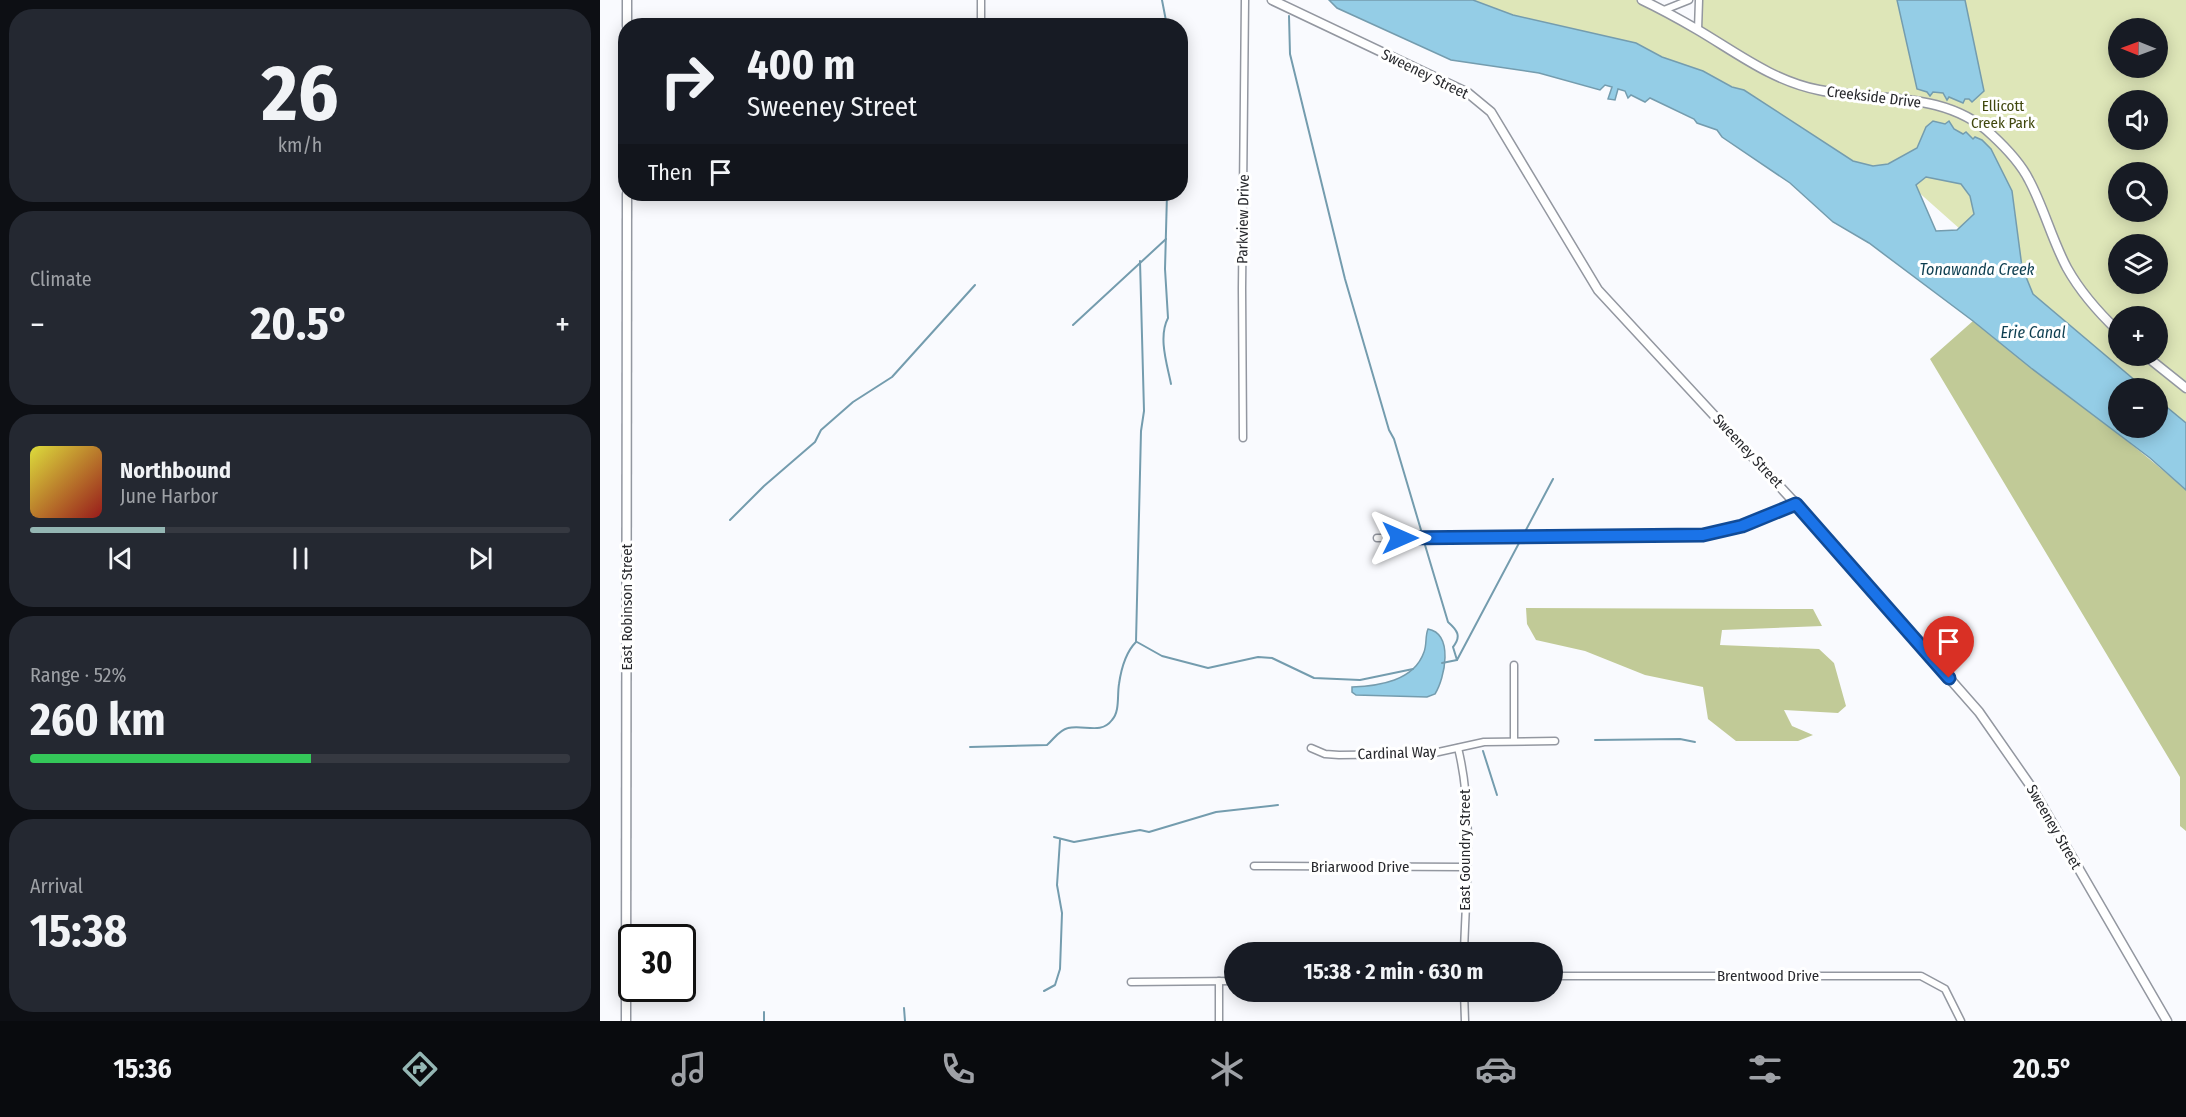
<!DOCTYPE html>
<meta charset="utf-8">
<style>
:root{--surface:#171b24;--page:#242831;--text:#f1f3f6;--muted:#9ea1a6;--line:#363941;--accent:#94b6b3}
body{margin:0;font-family:"Fira Sans Condensed",sans-serif;background:var(--page);color:var(--text);height:100vh;display:flex;flex-direction:column;font-size:22px;white-space:nowrap}
*{box-sizing:border-box;margin:0}
p{font-size:20px;color:var(--muted)}
.icon{flex:none;width:33px;height:33px;fill:none;stroke:currentColor;stroke-width:2;stroke-linecap:round;stroke-linejoin:round}
.map{position:relative;flex:1;overflow:hidden}
.side{display:flex;flex-direction:column;gap:9px;padding:9px;background:#0d0f14;width:600px}
.side>*{flex:none}
.hud{position:absolute;left:18px;top:18px;width:570px;height:183px;border-radius:24px;box-shadow:0 3px 15px #0003;background:#171b24;color:var(--text);overflow:hidden}
.needle{width:39px;rotate:271deg}
.fabs{position:absolute;left:1508px;top:18px;display:grid;gap:12px}
.fabs a{display:grid;place-items:center;width:60px;height:60px;border-radius:50%;background:var(--surface);box-shadow:0 3px 15px #0003;font-size:30px}
.speed{position:absolute;left:18px;top:924px;display:flex;gap:12px;font-size:30px;font-weight:700;text-align:center}
.speed>*{display:grid;place-content:center;width:78px;height:78px;border-radius:50%;background:var(--surface);box-shadow:0 3px 15px #0003;line-height:1}
.speed .limit{border:3px solid #111;border-radius:9px;background:#fff;color:#111}
.pin{position:absolute;display:grid;place-items:center;width:51px;height:51px;color:#fff;margin:-62px -26px;border-radius:50% 50% 50% 0;rotate:-45deg;box-shadow:0 0 6px #0007}
.pin .icon{rotate:45deg}
.me{position:absolute;width:66px;margin:-33px;rotate:90deg;stroke-linejoin:round;filter:drop-shadow(0 0 4px #0008)}
.turn{display:flex;align-items:center;gap:21px;height:126px;padding:0 30px;font-size:27px}
.turn .icon{width:78px;height:78px;stroke-width:2.5}
.turn b{display:block;font-size:42px;line-height:51px}
.then{display:flex;align-items:center;height:57px;padding:0 30px;background:#0003;gap:12px;font-size:22px}
.big{font-size:45px;font-weight:700;line-height:1.1}
.side .card{flex:1;display:flex;flex-direction:column;justify-content:center;gap:9px;min-width:0;padding:0 21px;border-radius:24px;background:var(--page)}
.side .dial{align-items:center;gap:0}
.dial b{font-size:78px;line-height:1}
.song{display:flex;align-items:center;gap:18px}
.cover{width:72px;height:72px;border-radius:9px;background:linear-gradient(135deg,hsl(60 70% 55%),hsl(0 70% 35%))}
.played{height:6px;border-radius:3px;background:linear-gradient(90deg,var(--accent) 25%,var(--line) 25%)}
.keys{display:flex;justify-content:space-around;direction:ltr}
.heat{display:flex;justify-content:space-between;align-items:center;font-size:33px;direction:ltr}
.charge{height:9px;border-radius:4px;background:linear-gradient(90deg,#34c759 52%,var(--line) 0)}
.trip{position:absolute;left:624px;top:942px;width:339px;height:60px;border-radius:30px;background:var(--surface);box-shadow:0 3px 15px #0003;font-weight:700;line-height:60px;text-align:center}
.menu{display:flex;height:96px;justify-content:space-around;align-items:center;background:#090b0e;color:var(--muted)}
.menu .icon{width:42px;height:42px}
.menu .on{color:var(--accent)}
.menu b{font-size:27px;color:var(--text)}
main{display:flex;flex:1;min-height:0}
.map>svg:first-child{display:block}
.green{fill:#dee6b8;fill-rule:evenodd}
.forest{fill:#c1ca97}
.water{fill:#94cde6;stroke:#749cae;stroke-width:1.5;fill-rule:evenodd}
.lines{fill:none;stroke-linecap:round;stroke-linejoin:round}
.stream{stroke:#749cae;stroke-width:2}
.street-casing{stroke:#9397a0;stroke-width:9}
.secondary-casing{stroke:#9397a0;stroke-width:11}
.street{stroke:#fff;stroke-width:6}
.secondary{stroke:#fff;stroke-width:8}
.route-casing{stroke:#114b97;stroke-width:15}
.route{stroke:#1a73e8;stroke-width:10}
.labels{text-anchor:middle;stroke-width:6;stroke-linejoin:round;paint-order:stroke}
.street-label{font-size:15px;fill:#28292d;stroke:#fff}
.park-label{font-size:15px;fill:#41480e;stroke:#fff}
.water-label{font-size:16px;font-style:italic;fill:#0d3e50;stroke:#fff}
</style>
<main>
<section class="side">
<div class="card dial"><b>26</b><p>km/h</p></div>
<div class="card"><p>Climate</p>
<div class="heat"><a>−</a><b class="big">20.5°</b><a>+</a></div>
</div>
<div class="card">
<div class="song"><i class="cover"></i><div><b>Northbound</b><p>June Harbor</p></div></div>
<div class="played"></div>
<div class="keys"><svg class="icon" aria-label="previous" viewBox="0 0 24 24"><path d="M18 5L8 12l10 7zM5 5v14"/></svg><svg class="icon" aria-label="pause" viewBox="0 0 24 24"><path d="M8 5v14M16 5v14"/></svg><svg class="icon" aria-label="next" viewBox="0 0 24 24"><path d="M6 5l10 7-10 7zM19 5v14"/></svg></div>
</div>
<div class="card"><p>Range · 52%</p><b class="big">260 km</b><div class="charge"></div></div>
<div class="card"><p>Arrival</p><b class="big">15:38</b></div>
</section>
<div class="map">
<svg width="1586" height="1021" viewBox="0 0 1586 1021">
<rect width="100%" height="100%" fill="#f9fafe"/>
<path class="green" d="M873,0h167l57,29 2,-29h487v423l-29,-24v-11h-13l-111,-94 -145,-129 -15,1 -20,-5 -109,-71 -11,-3 -30,-16 -41,-14 -26,-13 -123,-29zM1518,28h39v40h-39zM1518,100h39v40h-39zM1518,172h39v40h-39zM1518,244h39v40h-39zM1518,316h39v40h-39z"/>
<g class="forest">
<path d="M1373,321c70,57 145,109 213,169v341l-6,-5v-49l-250,-418z"/>
<polygon points="926,608 1213,609 1222,626 1122,630 1120,645 1219,649 1234,663 1246,706 1238,713 1184,710 1192,726 1213,735 1198,741 1136,741 1108,719 1103,687 1045,675 985,651 936,640 927,624"/>
</g>
<g class="water">
<path d="M729,0h144l40,15 123,28 26,14 41,14 29,16 12,3 109,71 20,5 15,-2 29,-16 9,-21 7,-6 12,3 4,-3 5,8 9,5 3,-2 7,7 2,-2 7,3 9,9 21,42 10,76 11,27 111,94h-26v40h39v-29l29,24v67l-36,-32 -119,-90 -58,-47 -104,-78 -36,-21 -43,-39 -68,-46 -5,-7 -20,-7 -3,-4 -44,-21 -5,4 -14,-7 -3,3 -3,-7 -7,-2 -3,11 -7,-1 4,-12 -7,-2 -5,5 -61,-17 -88,-13 -114,-52zM1326,177l35,7 9,12 4,18 -17,16 -21,1 -20,-46z"/>
<polygon points="1297,0 1365,0 1384,91 1372,102 1369,99 1365,99 1363,103 1349,97 1347,100 1343,93 1333,92 1330,96 1327,92 1317,89"/>
<path d="M828,629c26,5 17,49 7,65l-8,3 -71,-2 -4,-3v-5c27,-1 62,-6 72,-35 3,-8 1,-16 4,-23z"/>
</g>
<g class="lines">
<g class="stream">
<polyline points="562,0 567,26"/>
<polyline points="689,16 690,54 745,279 789,430 794,439 821,530"/>
<path d="M567,194l-2,75 3,49c-10,19 -1,46 3,66"/>
<polyline points="473,325 566,239"/>
<polyline points="130,520 164,486 215,442 221,430 253,402 292,377 375,285"/>
<path d="M825,545l23,77c9,8 14,14 5,25l4,13 96,-181"/>
<polyline points="537,642 562,656 608,668 658,657 672,658 714,678 760,680 813,669"/>
<polyline points="842,663 857,660"/>
<polyline points="995,740 1080,739 1095,742"/>
<path d="M370,747l77,-2c7,-6 12,-15 21,-17 15,-4 33,7 44,-8 8,-9 5,-24 7,-36 2,-14 7,-32 17,-42l5,-211 3,-20 -4,-150"/>
<polyline points="883,751 897,795"/>
<polyline points="454,837 474,842 540,830 549,832 616,812 678,805"/>
<polyline points="444,991 455,985 460,969 462,913 457,885 460,840"/>
<polyline points="304,1008 305,1021"/>
<polyline points="164,1021 164,1012"/>
</g>
<defs>
<g id="street">
<polyline points="1064,10 1089,0"/>
<polyline points="381,26 381,0"/>
<polyline points="1098,30 1099,0"/>
<polyline points="643,438 642,289 645,0"/>
<polyline points="777,538 1103,535 1142,526 1196,504"/>
<polyline points="914,665 914,740"/>
<polyline points="711,748 725,754 739,755 820,754 834,753 884,742 955,741"/>
<path d="M858,748c16,64 8,138 6,204"/>
<polyline points="654,866 866,867"/>
<polyline points="952,976 1321,976 1345,989 1361,1021"/>
<polyline points="531,982 634,981"/>
<polyline points="864,992 865,1021"/>
<polyline points="619,1021 619,981"/>
</g>
<g id="secondary">
<polyline points="672,0 868,93 891,112 998,290 1196,504 1379,712 1432,788 1567,1021"/>
<path d="M1042,0c19,9 37,19 56,30 39,23 75,51 121,60 58,12 126,0 173,45 13,12 29,29 37,45 15,28 23,60 38,88 14,25 31,44 51,63"/>
<polyline points="27,26 27,0"/>
<polyline points="1546,356 1586,388"/>
<polyline points="26,1021 27,194"/>
</g>
</defs>
<use href="#street" class="street-casing"/>
<use href="#secondary" class="secondary-casing"/>
<use href="#street" class="street"/>
<use href="#secondary" class="secondary"/>
</g>
<g class="lines">
<defs>
<polyline id="route" points="800,538 1103,535 1142,526 1196,504 1349,678"/>
</defs>
<use href="#route" class="route-casing"/>
<use href="#route" class="route"/>
</g>
<g class="labels">
<g class="street-label">
<text transform="translate(825 74) rotate(26)" y="5">Sweeney Street</text>
<text transform="translate(1274 97) rotate(7)" y="5">Creekside Drive</text>
<text transform="translate(643 219) rotate(-89)" y="5">Parkview Drive</text>
<text transform="translate(1148 451) rotate(47)" y="5">Sweeney Street</text>
<text transform="translate(27 607) rotate(-90)" y="5">East Robinson Street</text>
<text transform="translate(797 753) rotate(-2)" y="5">Cardinal Way</text>
<text transform="translate(1454 827) rotate(60)" y="5">Sweeney Street</text>
<text transform="translate(865 850) rotate(-90)" y="5">East Goundry Street</text>
<text x="760" y="872">Briarwood Drive</text>
<text x="1168" y="981">Brentwood Drive</text>
</g>
<g class="park-label">
<text x="1403" y="111">Ellicott<tspan x="1403" dy="17">Creek Park</tspan></text>
</g>
<g class="water-label">
<text x="1377" y="275">Tonawanda Creek</text>
<text x="1433" y="338">Erie Canal</text>
</g>
</g>
</svg>
<div class="fabs">
<a><svg class="needle" viewBox="-14 -14 28 28"><path d="M0-13l5 13h-10z" fill="#e53935"/><path d="M0 13l5-13h-10z" fill="#9ea1a6"/></svg></a>
<a><svg class="icon" aria-label="sound" viewBox="0 0 24 24"><path d="M4 9h4l5-4v14l-5-4H4zM17 9q2 3 0 6"/></svg></a>
<a><svg class="icon" aria-label="search" viewBox="0 0 24 24"><circle cx="10" cy="10" r="6"/><path d="M15 15l6 6"/></svg></a>
<a><svg class="icon" aria-label="layers" viewBox="0 0 24 24"><path d="M12 4l9 5-9 5-9-5zM3 14l9 5 9-5"/></svg></a>
<a>+</a>
<a>−</a>
</div>
<div class="speed"><div class="limit">30</div></div>
<div class="pin" style="left:1349px;top:678px;background:#d93025"><svg class="icon" aria-label="arrive" viewBox="0 0 24 24"><path d="M6 21V4h12l-3 4 3 4H6"/></svg></div>
<svg class="me" style="left:800px;top:538px" viewBox="-20 -20 40 40"><path d="M0-17L14 15 0 8-14 15z" fill="#1a73e8" stroke="#fff" stroke-width="4"/></svg>
<div class="trip">15:38 · 2 min · 630 m</div>
<div class="hud">
<div class="turn"><svg class="icon" aria-label="right" viewBox="0 0 24 24"><path d="M7 20v-9h11M14 6l5 5-5 5"/></svg><div><b>400 m</b>Sweeney Street</div></div>
<div class="then">Then<svg class="icon" aria-label="arrive" viewBox="0 0 24 24"><path d="M6 21V4h12l-3 4 3 4H6"/></svg></div>
</div>
</div>
</main>
<nav class="menu">
<b>15:36</b>
<svg class="icon on" aria-label="directions" viewBox="0 0 24 24"><path d="M12 3l9 9-9 9-9-9zM9 14v-3h6M13 9l2 2-2 2"/></svg>
<svg class="icon" aria-label="music" viewBox="0 0 24 24"><path d="M9 18V5l10-2v13"/><circle cx="6" cy="18" r="3"/><circle cx="16" cy="16" r="3"/></svg>
<svg class="icon" aria-label="phone" viewBox="0 0 24 24"><path d="M5 4h4l2 5-3 2q2 4 5 5l2-3 5 2v4C11 20 4 13 5 4z"/></svg>
<svg class="icon" aria-label="climate" viewBox="0 0 24 24"><path d="M12 3v18M4 7l16 10M4 17L20 7"/></svg>
<svg class="icon" aria-label="car" viewBox="0 0 24 24"><path d="M5 17H2v-5l4-1 3-4h7l3 4 3 1v5h-3M9 17h6M6 11h13"/><circle cx="7" cy="17" r="2"/><circle cx="17" cy="17" r="2"/></svg>
<svg class="icon" aria-label="filters" viewBox="0 0 24 24"><path d="M4 7h16M4 17h16"/><circle cx="9" cy="7" r="2"/><circle cx="15" cy="17" r="2"/></svg>
<b>20.5°</b>
</nav>
